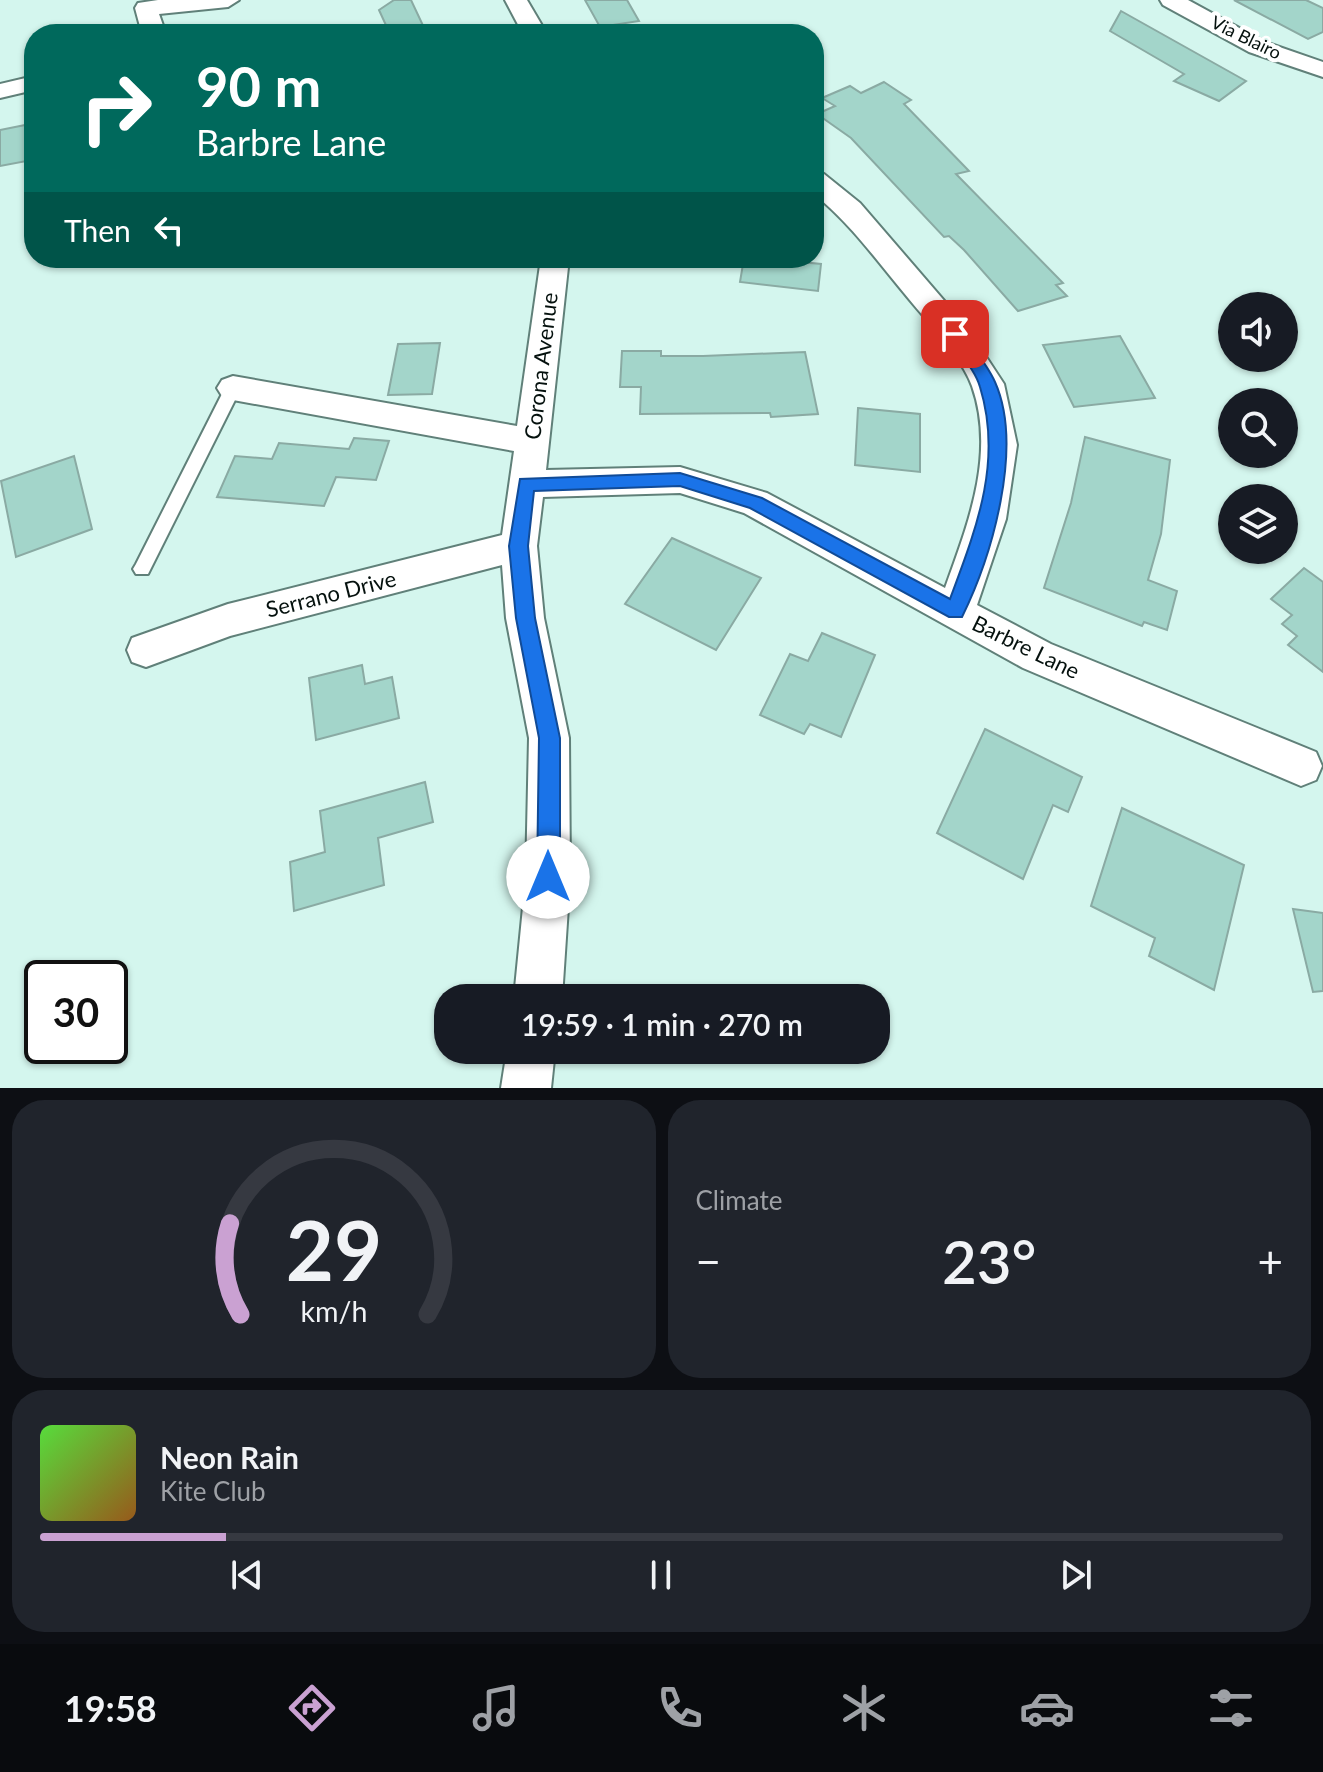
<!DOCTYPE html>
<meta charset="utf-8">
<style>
:root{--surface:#171b24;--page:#20242c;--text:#f1f3f6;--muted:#9ea1a6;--line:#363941;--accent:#caa1d2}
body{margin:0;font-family:Lato,sans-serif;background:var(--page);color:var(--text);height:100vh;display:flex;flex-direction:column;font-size:30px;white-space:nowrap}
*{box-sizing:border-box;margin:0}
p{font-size:26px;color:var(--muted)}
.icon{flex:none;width:44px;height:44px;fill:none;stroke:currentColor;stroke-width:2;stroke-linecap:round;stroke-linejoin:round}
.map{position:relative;height:1088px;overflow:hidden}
.panel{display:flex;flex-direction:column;gap:12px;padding:12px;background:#0d0f14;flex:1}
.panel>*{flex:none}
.hud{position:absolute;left:24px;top:24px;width:800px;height:244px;border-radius:32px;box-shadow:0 2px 6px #0004;background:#00695c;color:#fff;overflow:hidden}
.controls{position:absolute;left:1218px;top:292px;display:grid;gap:16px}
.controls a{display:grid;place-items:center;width:80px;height:80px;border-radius:50%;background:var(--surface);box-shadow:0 2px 6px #0004;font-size:40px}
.speed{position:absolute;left:24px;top:960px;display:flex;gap:16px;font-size:40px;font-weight:700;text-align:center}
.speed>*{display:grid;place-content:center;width:104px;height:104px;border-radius:50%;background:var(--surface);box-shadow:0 2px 6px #0004;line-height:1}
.speed .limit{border:4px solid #111;border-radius:12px;background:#fff;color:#111}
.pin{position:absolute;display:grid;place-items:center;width:68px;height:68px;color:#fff;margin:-34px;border-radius:16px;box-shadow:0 4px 12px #0006}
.me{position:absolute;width:88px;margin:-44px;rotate:0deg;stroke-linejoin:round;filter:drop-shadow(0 0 6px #0008)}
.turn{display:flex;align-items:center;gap:28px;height:168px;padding:0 40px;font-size:36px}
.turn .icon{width:104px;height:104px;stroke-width:2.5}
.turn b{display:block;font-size:56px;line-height:68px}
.then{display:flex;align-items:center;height:76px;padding:0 40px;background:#0003;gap:16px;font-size:30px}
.big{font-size:60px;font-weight:600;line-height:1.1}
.panel .widget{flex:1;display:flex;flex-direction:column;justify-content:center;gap:12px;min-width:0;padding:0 28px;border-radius:32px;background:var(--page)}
.panel .dial{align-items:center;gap:0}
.dial svg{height:208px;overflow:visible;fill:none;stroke:var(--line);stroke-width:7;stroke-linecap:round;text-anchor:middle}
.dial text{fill:var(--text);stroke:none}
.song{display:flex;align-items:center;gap:24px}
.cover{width:96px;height:96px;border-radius:12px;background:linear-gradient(135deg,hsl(110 70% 55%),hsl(30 70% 35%))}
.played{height:8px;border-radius:4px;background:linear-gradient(90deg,var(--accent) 15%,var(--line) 15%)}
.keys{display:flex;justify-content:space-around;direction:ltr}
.heat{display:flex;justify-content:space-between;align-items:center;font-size:44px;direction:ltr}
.panel .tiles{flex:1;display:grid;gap:12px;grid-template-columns:1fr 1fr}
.widget:last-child{grid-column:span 2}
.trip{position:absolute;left:434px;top:984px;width:456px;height:80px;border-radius:32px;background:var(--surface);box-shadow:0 2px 6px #0004;font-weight:600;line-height:80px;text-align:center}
.tab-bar{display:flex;height:128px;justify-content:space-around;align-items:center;background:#090b0e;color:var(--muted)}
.tab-bar .icon{width:56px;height:56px}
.tab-bar .active{color:var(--accent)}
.tab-bar b{font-size:36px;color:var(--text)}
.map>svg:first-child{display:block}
.building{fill:#a3d5ca;stroke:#8aaaa3;stroke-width:2}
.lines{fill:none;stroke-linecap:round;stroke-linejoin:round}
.service-casing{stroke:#608079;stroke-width:4}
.minor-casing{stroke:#608079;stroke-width:4}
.service{fill:#fff;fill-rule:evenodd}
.minor{fill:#fff;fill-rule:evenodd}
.route{fill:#1a73e8;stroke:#114b97;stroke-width:2}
.labels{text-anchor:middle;stroke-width:8;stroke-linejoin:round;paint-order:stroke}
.far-street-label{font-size:18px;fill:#05110e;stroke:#fff}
.street-label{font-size:22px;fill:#05110e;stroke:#fff}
</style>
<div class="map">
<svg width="1323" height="1088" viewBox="0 0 1323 1088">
<rect width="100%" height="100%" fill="#d4f6ee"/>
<g class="building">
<polygon points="394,0 411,0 427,34 390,34 379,10"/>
<polygon points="585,0 627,0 639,21 600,27"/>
<polygon points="1234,0 1306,0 1323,8 1323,32 1308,39"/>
<polygon points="1121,11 1246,81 1219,101 1174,81 1184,74 1110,31"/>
<polygon points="884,82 911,100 904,104 969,171 956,174 1063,283 1056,285 1067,296 1018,311 964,250 949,236 944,237 851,138 817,114 835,106 822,98 850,86 861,93"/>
<polygon points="30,124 32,160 0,166 0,130"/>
<polygon points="744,258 791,258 791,261 821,264 818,291 740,282"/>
<polygon points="1120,336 1155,398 1074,407 1043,345"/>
<polygon points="440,343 432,394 388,395 398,344"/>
<polygon points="622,351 661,351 661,356 703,356 805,352 818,414 771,417 770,413 640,414 641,387 620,387"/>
<polygon points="858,408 920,414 920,472 855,465"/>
<polygon points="1085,437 1170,460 1161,534 1148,580 1177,591 1167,630 1144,622 1142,626 1044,588 1071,503"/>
<polygon points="354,438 389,441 376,480 336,477 324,506 217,497 235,456 272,459 279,443 349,449"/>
<polygon points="74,456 92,529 16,557 1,481"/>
<polygon points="672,538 761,578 716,650 625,604"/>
<polygon points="1304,568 1323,582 1323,672 1288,645 1297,636 1282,624 1292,615 1271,599"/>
<polygon points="822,633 875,655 841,737 810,724 804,734 760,715 790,654 808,661"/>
<polygon points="362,665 365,684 392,677 399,718 316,740 309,678"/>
<polygon points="985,729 1082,777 1068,812 1053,805 1023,879 937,833"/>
<polygon points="425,782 433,822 378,838 384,885 294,911 290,862 325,852 320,811"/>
<polygon points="1122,808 1244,865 1214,990 1149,956 1155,938 1091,906"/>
<polygon points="1293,909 1323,913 1323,991 1313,992"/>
</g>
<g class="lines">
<defs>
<polygon id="service" points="233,382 241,388 148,574 136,574 133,569 136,564 225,388"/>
<g id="minor">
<polygon points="158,0 239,0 228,7 159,14 166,34 142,34 135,8 138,3"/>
<polygon points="505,0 527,0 547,34 523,34"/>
<polygon points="1160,0 1188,0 1265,42 1323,62 1323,77 1249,52 1163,5"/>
<polygon points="34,76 34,90 0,98 0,84"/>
<path d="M814,172l10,2 36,29 106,123 38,58 13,61 -11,74 -29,86 74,39 265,108 6,14 -6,14 -15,6 -278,-118 -279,-155 -64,-20 -137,4 -6,49 7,72 25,120 1,139 -8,121h-48l12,-121 3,-139 -23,-120 -4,-53 -272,71 -84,31 -14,-5 -5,-12 5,-12 96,-34 274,-69 12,-84 -281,-51 -11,-4 -5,-8 5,-8 11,-4 284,50 24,-168h28l-23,212 134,-3 87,26 178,95c23,-64 51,-134 27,-202 -10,-29 -48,-68 -68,-93 -29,-35 -55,-71 -90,-99z"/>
<polygon points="507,1050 555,1050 551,1088 501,1088"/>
</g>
</defs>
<use href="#service" class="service-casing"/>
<use href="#minor" class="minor-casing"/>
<use href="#service" class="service"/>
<use href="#minor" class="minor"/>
</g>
<path class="route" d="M955,329l6,2c11,16 26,33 34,51 29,65 -3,174 -33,235h-13l-199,-109 -70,-22 -146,5 -6,55 7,72 25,120v139l-4,8 -8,3 -8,-3 -3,-8 2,-139 -23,-120 -7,-72 11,-67 160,-6 82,25 188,101c26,-70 53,-137 30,-212 -5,-18 -23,-36 -33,-53z"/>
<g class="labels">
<g class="far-street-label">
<text transform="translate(1246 38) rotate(26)" y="6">Via Blairo</text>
</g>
<g class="street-label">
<text transform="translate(541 366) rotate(-83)" y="8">Corona Avenue</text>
<text transform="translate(331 594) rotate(-14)" y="8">Serrano Drive</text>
<text transform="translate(1026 647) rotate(26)" y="8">Barbre Lane</text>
</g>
</g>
</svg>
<div class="controls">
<a><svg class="icon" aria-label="sound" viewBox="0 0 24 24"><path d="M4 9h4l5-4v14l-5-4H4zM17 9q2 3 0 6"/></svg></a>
<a><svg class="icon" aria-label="search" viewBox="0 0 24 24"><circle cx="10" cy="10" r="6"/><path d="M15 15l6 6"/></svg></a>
<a><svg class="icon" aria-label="layers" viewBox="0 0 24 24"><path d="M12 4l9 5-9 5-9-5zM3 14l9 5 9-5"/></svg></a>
</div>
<div class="speed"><div class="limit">30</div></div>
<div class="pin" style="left:955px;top:334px;background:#d93025"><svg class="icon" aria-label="arrive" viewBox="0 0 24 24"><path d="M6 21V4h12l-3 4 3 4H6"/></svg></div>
<svg class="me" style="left:548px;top:877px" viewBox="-20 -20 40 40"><circle r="19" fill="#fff"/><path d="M0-13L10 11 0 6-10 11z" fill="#1a73e8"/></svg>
<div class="trip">19:59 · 1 min · 270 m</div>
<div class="hud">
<div class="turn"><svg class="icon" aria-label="right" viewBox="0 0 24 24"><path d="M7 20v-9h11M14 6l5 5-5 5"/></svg><div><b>90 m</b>Barbre Lane</div></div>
<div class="then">Then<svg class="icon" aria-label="left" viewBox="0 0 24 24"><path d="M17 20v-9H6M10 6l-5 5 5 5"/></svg></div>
</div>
</div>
<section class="panel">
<div class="tiles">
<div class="widget dial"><svg viewBox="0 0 100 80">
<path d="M14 69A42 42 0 1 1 86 69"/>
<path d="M14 69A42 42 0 0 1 10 34" stroke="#caa1d2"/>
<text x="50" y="56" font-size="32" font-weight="700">29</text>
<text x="50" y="72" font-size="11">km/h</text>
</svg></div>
<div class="widget"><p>Climate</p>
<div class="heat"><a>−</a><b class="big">23°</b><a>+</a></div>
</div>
<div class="widget">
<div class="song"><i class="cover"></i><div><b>Neon Rain</b><p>Kite Club</p></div></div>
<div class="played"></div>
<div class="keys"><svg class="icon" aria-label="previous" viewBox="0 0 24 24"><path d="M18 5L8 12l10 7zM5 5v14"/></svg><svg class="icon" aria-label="pause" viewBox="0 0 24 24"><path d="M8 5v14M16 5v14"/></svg><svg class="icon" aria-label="next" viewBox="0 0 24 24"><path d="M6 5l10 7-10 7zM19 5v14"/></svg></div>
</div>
</div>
</section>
<nav class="tab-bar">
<b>19:58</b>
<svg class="icon active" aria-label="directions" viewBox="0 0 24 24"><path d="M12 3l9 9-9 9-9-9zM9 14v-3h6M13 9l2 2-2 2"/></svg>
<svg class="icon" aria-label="music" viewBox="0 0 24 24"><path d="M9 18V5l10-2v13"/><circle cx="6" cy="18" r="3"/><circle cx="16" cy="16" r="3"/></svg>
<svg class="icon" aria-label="phone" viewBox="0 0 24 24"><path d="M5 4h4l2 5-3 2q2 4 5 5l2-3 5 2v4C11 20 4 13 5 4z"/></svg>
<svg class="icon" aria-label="climate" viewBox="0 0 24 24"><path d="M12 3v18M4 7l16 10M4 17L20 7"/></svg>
<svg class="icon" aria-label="car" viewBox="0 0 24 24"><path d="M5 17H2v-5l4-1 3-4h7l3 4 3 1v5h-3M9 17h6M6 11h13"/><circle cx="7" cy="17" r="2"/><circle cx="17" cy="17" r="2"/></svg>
<svg class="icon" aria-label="filters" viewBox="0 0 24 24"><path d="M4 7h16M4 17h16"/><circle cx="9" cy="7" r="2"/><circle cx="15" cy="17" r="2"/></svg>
</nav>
